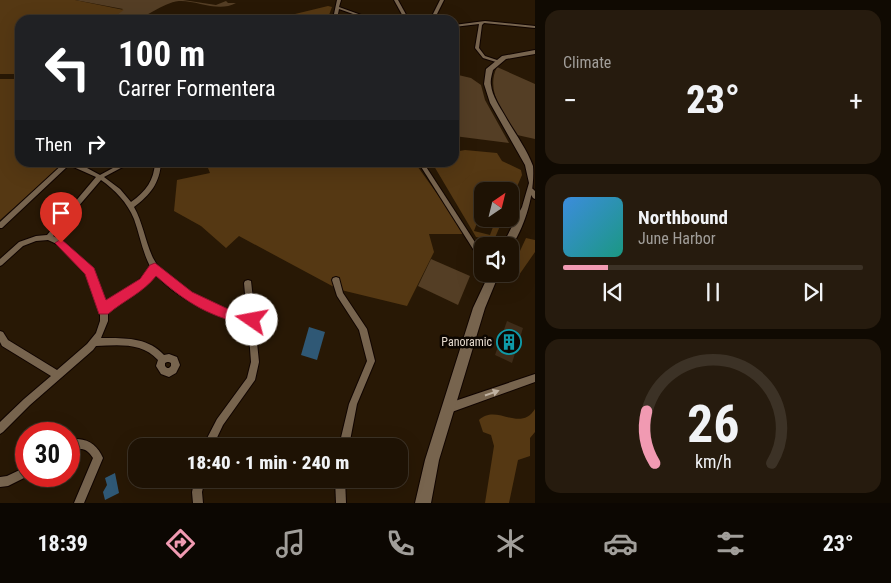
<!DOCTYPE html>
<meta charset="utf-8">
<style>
:root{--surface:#1e1204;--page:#261b0e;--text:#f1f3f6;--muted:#a19e9a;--line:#3c3226;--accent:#f19ab2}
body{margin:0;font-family:"Roboto Condensed",sans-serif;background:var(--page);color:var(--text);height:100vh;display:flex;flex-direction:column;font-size:19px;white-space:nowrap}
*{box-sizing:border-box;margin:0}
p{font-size:16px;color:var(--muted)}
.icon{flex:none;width:28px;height:28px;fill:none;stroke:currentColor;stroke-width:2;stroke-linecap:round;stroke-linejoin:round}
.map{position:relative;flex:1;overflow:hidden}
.drawer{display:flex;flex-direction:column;gap:10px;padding:10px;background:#100a02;width:356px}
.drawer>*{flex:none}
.guide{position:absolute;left:15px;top:15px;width:444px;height:152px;border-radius:15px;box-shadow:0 5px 20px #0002,0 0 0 1px var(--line);background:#202124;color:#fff;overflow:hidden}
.needle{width:32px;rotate:35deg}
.controls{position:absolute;left:474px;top:182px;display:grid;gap:10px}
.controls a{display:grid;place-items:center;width:45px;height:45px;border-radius:10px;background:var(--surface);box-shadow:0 5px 20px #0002,0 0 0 1px var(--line);font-size:25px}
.speed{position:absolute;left:15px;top:422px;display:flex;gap:10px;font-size:25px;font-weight:700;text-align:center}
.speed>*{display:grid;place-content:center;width:65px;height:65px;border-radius:50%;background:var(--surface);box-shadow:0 5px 20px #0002,0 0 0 1px var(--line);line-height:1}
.speed .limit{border:8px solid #d22;background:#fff;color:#111}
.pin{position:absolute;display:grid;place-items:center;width:42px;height:42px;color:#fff;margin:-51px -21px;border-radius:50% 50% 50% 0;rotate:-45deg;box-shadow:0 0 5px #0007}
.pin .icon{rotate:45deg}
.me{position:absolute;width:55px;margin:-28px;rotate:282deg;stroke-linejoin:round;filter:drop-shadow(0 0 4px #0008)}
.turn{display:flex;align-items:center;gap:18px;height:105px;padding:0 20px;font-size:22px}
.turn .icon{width:65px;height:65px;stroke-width:2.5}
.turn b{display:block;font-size:35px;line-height:42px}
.then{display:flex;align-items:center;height:48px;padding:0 20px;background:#0003;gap:10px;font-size:19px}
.big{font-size:38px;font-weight:800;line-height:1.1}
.drawer .tile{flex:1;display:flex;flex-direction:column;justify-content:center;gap:8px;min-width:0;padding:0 18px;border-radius:15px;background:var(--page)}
.drawer .dial{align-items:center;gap:0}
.dial svg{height:130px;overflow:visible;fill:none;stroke:var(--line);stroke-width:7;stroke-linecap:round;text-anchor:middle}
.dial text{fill:var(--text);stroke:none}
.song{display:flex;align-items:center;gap:15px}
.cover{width:60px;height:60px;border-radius:8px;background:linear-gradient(135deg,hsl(210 70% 55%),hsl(170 70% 35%))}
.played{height:5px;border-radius:2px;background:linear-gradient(90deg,var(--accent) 15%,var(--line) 15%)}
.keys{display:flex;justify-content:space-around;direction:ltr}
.heat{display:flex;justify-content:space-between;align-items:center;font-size:28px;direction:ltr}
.trip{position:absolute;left:128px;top:438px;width:280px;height:50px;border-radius:15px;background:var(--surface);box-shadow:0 5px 20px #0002,0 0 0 1px var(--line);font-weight:800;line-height:50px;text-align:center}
.menu{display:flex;height:80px;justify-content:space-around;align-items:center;background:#0c0702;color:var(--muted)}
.menu .icon{width:35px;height:35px}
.menu .active{color:var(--accent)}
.menu b{font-size:22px;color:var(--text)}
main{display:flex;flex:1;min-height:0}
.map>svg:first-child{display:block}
.green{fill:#543e25}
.forest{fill:#553813}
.water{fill:#2f5875}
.building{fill:#3e2c19}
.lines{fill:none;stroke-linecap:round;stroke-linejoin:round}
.street-casing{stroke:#100400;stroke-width:2}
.secondary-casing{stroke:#100400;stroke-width:2}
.street{fill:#77644e;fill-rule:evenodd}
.secondary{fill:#77644e;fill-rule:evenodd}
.oneway{fill:#c0b2a2}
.route{fill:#e11d48;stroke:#92132f}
.labels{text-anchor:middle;stroke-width:5;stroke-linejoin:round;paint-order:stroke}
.poi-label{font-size:12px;fill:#e7dcd0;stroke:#0c0601;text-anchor:end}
</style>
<main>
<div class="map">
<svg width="535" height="503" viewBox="0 0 535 503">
<rect width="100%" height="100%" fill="#281805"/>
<g class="green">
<path d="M75,0h108l33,5 10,-4 2,2h8c-18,10 -39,-3 -57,-2 -22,2 -43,30 -64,15l8,-7z"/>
<path d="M497,67l38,17v55l-18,-4c-13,-20 -32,-44 -20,-68z"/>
<polygon points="454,74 471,78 481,85 485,100 509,143 454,136"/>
<polygon points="431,259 470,276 458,305 418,286"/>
</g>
<g class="forest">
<polygon points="0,0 75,0 124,10 115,16 121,20 20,20 20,74 0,74"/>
<polygon points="328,6 332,7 329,15 323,20 304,18 295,14"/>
<polygon points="0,79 20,79 20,162 64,163 0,220"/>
<polygon points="465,150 497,153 502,161 521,170 522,175 510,203 510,191 482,191 481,212 474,231 490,235 496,219 503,219 494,240 476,237 434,166 435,163 454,162 454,152"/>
<polygon points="206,163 415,163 466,234 429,234 434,252 407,306 341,290 338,277 332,278 334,287 239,236 226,248 201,226 174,211 177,180 210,173"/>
<polygon points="526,238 535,240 535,252 519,275 514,272 513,266"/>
<path d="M535,409v23l-5,6v18l-12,4 -9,43h-24l9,-57 -3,-11 -8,-3 -4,-12c17,-17 41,13 56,-11z"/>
</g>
<g class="water">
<polygon points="309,327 325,332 317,360 301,355"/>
<polygon points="115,473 119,493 105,500 103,492 107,485 105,478"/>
</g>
<polygon class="building" points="507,321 523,328 512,363 495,355"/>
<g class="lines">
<defs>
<g id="street">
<polygon points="337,0 341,0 339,7 375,20 370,20 339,9 338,14 331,20 327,20 334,14"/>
<polygon points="394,0 398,0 409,20 405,20"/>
<polygon points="440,0 444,0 434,20 430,20"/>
<polygon points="485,21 535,26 535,28 484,23 482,25 479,48 485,56 497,60 498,61 496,62 483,58 475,48 479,24 454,27 454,25"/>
<path d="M65,162c13,0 24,7 35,13l24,-13h8l-28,15 16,12 11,13c15,-11 23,-21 24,-40h6c-1,21 -11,33 -27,45 9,16 11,34 19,51 16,32 61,50 94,57l-3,-32 1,-2 3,-1 3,1 4,36 2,3 -2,3 4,39 -4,18 -32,45 -10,21h-10l14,-27 30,-41 4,-16 -3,-40c-33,-7 -72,-22 -93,-49l-15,15 -32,23v10l-7,17c23,0 47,-1 63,17l5,-1 8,3 3,8 -4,8 -7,4 -8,-3 -5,-8 2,-6c-16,-18 -40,-15 -62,-14l-3,4 -63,55 -27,27 -3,2v-12l24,-23 27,-23 -49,-30 -2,-4v-11l3,1 5,8 49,30 30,-26 9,-11 4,-12v-14l-13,-33 -28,-29 -11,-5 -12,1 -13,5 -21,19 -2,1v-7l19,-17 17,-6 11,-1 49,-58 -27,-12 -67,63h-2v-6zM101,180c14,10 26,22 33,39 6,16 8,33 17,49l-16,16 -29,20 -13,-34 -30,-29 -10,-5zM167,362h2l2,1v3l-2,2h-2l-2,-2v-3z"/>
<polygon points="418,162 423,162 482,253 482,261 480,260"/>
<polygon points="531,188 533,189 535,191 535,199 533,198 528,190"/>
<polygon points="336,277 339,278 343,293 367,329 375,361 357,404 349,446 339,446 349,404 367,361 359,330 337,296 332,280 333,278"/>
<polygon points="535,374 535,382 449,413 446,411 444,408 446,405 449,403"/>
<path d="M78,439c13,1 20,8 25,19l-19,45h-10l19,-45c-7,-11 -12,-10 -24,-7v-10z"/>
<polygon points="26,467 26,476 28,476 8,486 0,487 0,477 7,476"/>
<polygon points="195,479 205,479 202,492 203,503 193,503 192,492"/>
<polygon points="335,479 345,479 346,503 336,503"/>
</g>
<g id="secondary">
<path d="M535,50v4l-29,5 -13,11c-1,4 -3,10 -2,15 1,11 9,22 14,31 9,16 22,33 28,50 2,28 -8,61 -23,83v-3h-8l20,-39 7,-24 -4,-18 -35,-62 -6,-19 2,-15 16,-13z"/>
<polygon points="489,274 499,274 485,308 439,460 431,503 415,503 425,460 473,308"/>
</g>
</defs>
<use href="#street" class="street-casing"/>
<use href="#secondary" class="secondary-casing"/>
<use href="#street" class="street"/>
<use href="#secondary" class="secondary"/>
</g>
<defs><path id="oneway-solid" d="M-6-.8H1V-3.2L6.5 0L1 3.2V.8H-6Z" transform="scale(1.25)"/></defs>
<use class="oneway" href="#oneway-solid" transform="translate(492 393) rotate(-19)"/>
<path class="route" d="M61,239l33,29 12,32 34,-21 10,-14 5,-2 37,29 36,17 29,7 2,4 -2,4 -5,2c-42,-9 -64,-22 -96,-50 -12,16 -33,25 -48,38h-9l-14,-40 -30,-31z"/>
<defs>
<symbol id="building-ring" viewBox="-11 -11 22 22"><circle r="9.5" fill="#0c0601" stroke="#0f9aa8" stroke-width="1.5"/><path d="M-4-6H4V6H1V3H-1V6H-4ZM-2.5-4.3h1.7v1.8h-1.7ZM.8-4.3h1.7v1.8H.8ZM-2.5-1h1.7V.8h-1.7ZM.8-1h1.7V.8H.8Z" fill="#0f9aa8"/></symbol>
</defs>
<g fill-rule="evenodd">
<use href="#building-ring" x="495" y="328" width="28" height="28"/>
</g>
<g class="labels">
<g class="poi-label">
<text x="492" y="346">Panoramic</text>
</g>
</g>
</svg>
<div class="controls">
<a><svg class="needle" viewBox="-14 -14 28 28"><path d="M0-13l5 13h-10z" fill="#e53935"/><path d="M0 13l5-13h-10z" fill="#a19e9a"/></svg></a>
<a><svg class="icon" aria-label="sound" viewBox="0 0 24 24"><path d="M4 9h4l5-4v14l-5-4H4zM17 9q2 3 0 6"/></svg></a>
</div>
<div class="speed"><div class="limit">30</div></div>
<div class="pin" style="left:61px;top:243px;background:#d93025"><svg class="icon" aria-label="arrive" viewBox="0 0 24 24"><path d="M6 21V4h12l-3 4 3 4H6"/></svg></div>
<svg class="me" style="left:252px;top:320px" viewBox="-20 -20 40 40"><circle r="19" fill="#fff"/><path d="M0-13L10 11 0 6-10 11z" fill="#e11d48"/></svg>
<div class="trip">18:40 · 1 min · 240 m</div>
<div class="guide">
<div class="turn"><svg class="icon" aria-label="left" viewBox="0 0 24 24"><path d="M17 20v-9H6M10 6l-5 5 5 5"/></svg><div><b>100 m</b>Carrer Formentera</div></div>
<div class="then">Then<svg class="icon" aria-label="right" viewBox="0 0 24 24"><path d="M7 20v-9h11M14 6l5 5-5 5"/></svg></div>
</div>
</div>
<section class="drawer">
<div class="tile"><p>Climate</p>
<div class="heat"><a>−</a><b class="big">23°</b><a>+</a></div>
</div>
<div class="tile">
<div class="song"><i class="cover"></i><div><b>Northbound</b><p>June Harbor</p></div></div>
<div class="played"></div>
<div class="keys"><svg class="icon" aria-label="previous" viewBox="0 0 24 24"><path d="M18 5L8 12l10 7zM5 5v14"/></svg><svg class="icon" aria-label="pause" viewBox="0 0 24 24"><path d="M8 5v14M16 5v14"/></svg><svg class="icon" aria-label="next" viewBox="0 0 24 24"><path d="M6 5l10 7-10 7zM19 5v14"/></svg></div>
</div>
<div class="tile dial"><svg viewBox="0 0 100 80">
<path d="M14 69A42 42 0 1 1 86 69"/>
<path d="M14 69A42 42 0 0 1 9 37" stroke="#f19ab2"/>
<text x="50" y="56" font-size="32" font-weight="700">26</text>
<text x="50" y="72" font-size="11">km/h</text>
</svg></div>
</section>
</main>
<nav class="menu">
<b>18:39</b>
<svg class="icon active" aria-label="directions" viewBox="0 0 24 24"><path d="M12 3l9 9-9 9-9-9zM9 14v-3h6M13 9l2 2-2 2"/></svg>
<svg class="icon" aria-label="music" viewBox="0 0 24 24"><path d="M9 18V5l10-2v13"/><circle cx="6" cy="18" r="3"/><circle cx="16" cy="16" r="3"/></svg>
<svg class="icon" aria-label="phone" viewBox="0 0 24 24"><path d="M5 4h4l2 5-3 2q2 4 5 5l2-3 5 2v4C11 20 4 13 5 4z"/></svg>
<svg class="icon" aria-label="climate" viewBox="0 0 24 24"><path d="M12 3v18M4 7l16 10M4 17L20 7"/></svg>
<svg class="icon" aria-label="car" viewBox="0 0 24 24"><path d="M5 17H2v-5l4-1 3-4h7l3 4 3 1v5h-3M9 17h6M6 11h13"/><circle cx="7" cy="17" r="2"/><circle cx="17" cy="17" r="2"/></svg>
<svg class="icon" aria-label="filters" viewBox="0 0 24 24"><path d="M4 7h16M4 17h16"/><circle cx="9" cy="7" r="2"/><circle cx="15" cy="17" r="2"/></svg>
<b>23°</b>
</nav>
